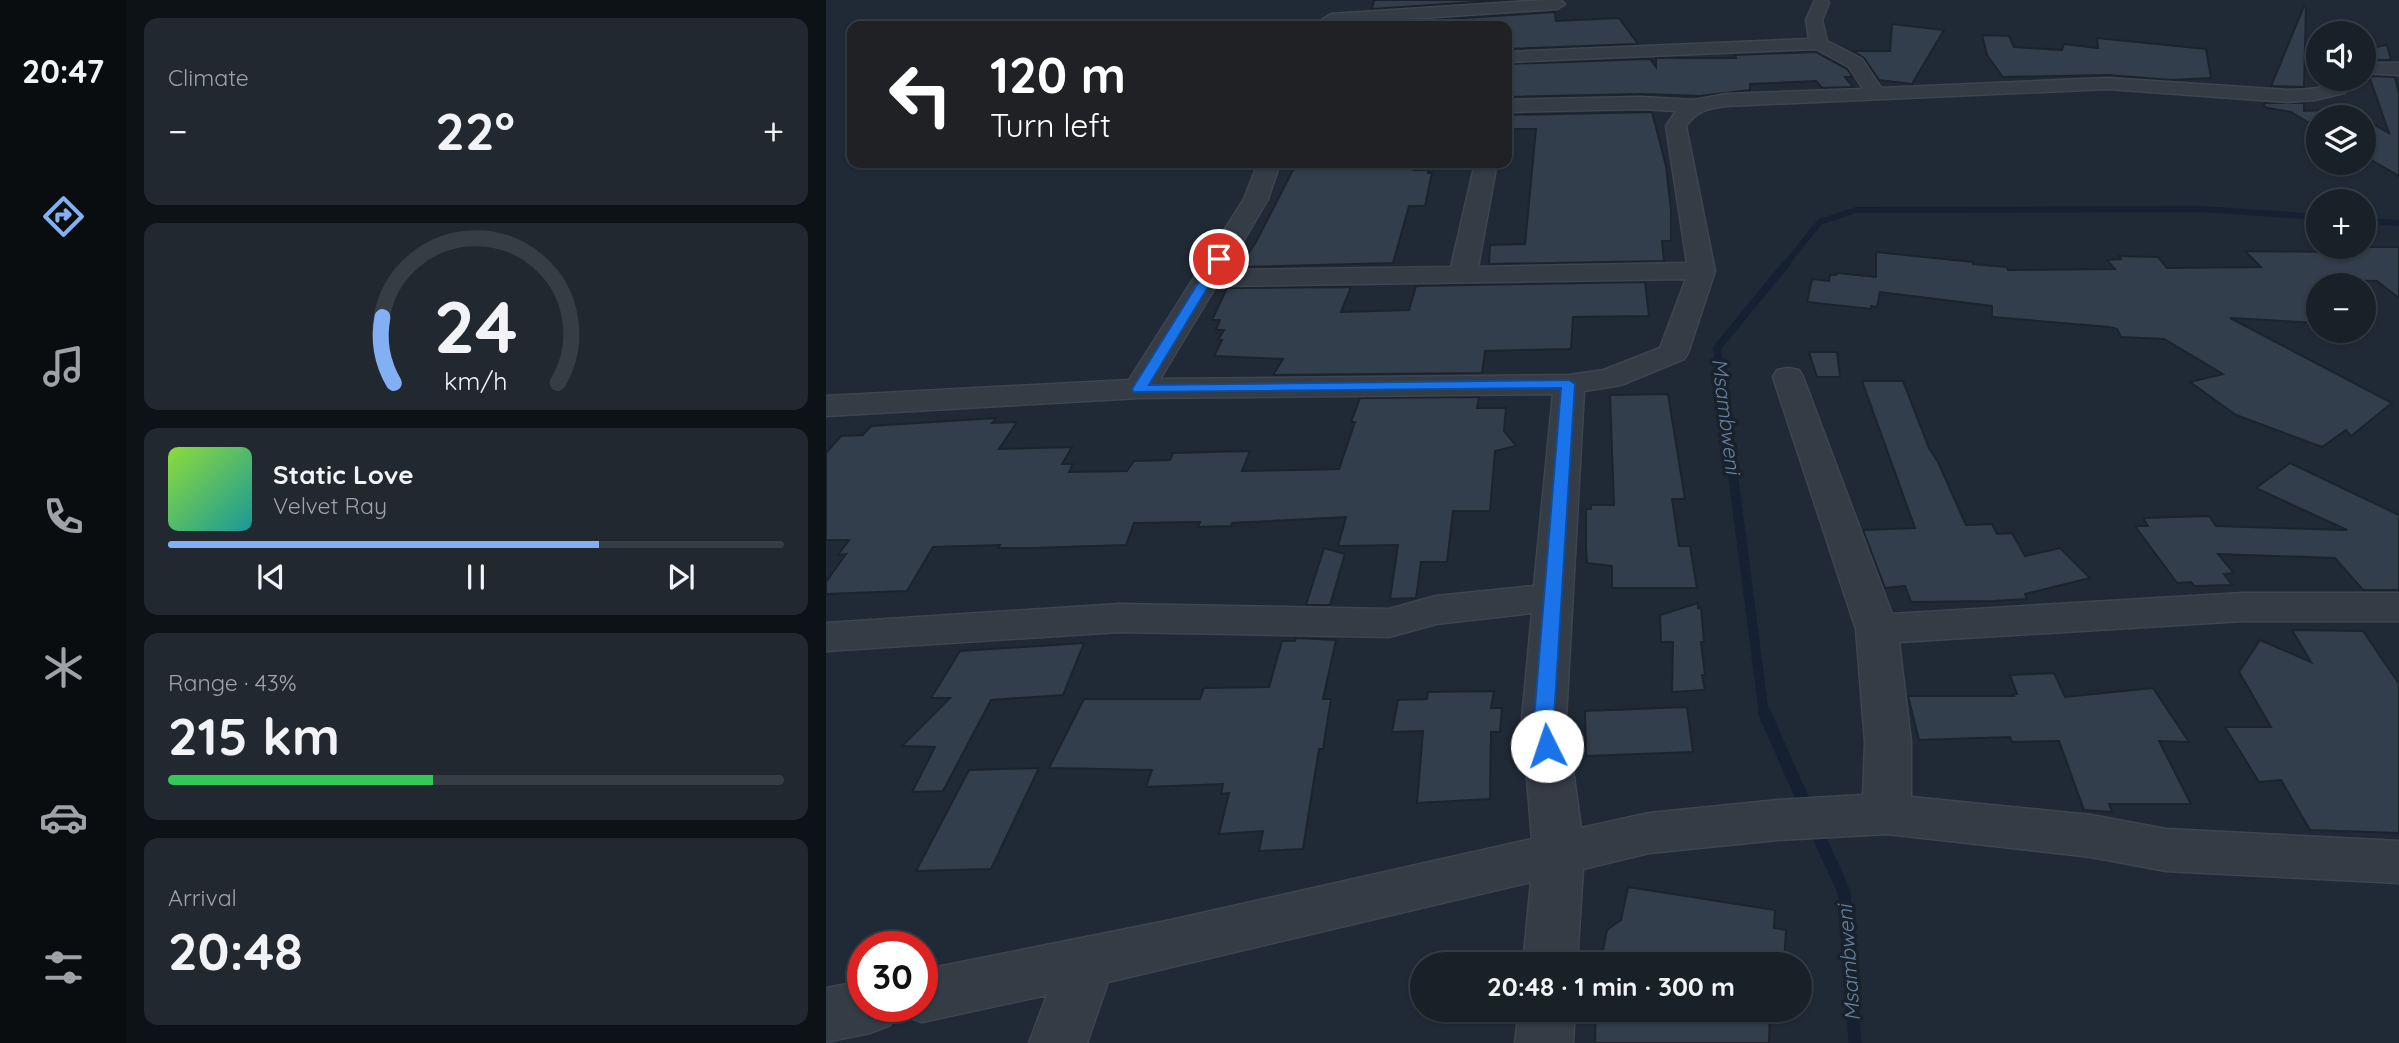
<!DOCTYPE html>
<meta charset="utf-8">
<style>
:root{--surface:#182028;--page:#212830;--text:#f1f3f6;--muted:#9fa3a8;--line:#363e45;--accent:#83b0f3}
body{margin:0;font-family:Quicksand,sans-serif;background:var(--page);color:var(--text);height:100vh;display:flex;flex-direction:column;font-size:26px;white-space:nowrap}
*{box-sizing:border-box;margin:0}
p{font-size:23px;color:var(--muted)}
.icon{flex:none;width:38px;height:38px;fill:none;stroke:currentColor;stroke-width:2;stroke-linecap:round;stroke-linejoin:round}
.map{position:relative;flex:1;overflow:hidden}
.drawer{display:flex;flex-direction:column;gap:18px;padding:18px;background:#0d1216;width:700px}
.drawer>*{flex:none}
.banner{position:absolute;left:21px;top:21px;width:665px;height:147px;border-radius:14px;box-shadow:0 2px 5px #0004,0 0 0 2px var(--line);background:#202124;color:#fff;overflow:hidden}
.tools{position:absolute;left:1480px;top:21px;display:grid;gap:14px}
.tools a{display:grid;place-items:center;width:70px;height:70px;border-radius:50%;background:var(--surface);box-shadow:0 2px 5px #0004,0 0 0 2px var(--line);font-size:35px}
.speed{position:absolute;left:21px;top:931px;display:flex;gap:14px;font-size:35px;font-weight:700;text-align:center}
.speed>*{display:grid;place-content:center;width:91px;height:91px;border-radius:50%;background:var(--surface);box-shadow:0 2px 5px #0004,0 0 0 2px var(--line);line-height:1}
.speed .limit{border:10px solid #d22;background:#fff;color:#111}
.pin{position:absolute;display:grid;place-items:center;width:60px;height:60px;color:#fff;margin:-30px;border:4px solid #fff;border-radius:50%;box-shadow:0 2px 7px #0007}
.me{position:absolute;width:77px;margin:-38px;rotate:356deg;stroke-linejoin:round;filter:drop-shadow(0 0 5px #0008)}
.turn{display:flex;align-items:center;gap:24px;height:147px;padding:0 28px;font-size:32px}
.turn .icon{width:91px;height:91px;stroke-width:2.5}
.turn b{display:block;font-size:49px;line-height:60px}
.big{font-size:52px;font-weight:700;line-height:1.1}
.drawer .widget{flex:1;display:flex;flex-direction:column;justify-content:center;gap:10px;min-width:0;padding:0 24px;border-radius:14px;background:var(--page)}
.drawer .dial{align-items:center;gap:0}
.dial svg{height:182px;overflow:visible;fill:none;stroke:var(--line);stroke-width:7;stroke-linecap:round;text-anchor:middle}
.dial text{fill:var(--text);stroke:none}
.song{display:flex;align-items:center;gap:21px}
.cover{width:84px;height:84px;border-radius:10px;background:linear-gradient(135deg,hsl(90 70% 55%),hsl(180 70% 35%))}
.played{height:7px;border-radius:4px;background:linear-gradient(90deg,var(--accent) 70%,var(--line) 70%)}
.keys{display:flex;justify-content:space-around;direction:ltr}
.heat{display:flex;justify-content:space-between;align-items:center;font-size:38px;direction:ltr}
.charge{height:10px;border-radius:5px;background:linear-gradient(90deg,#34c759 43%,var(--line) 0)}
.trip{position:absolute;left:584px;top:952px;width:402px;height:70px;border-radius:35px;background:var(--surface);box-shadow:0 2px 5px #0004,0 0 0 2px var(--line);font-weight:700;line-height:70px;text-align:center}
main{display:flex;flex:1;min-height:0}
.tabs{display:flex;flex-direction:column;width:126px;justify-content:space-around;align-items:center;background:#0a0d10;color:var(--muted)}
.tabs .icon{width:49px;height:49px}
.tabs .current{color:var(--accent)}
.tabs b{font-size:32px;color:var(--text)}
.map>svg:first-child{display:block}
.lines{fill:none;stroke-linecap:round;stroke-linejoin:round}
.stream-far3{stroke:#152132;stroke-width:6}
.stream-far2{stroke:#152132;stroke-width:8}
.stream-far1{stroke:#152132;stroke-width:10}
.stream{stroke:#152132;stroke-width:13}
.building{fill:#323e4c;stroke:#1b232d;stroke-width:2}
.street-casing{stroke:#3d4550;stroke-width:3}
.street{fill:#343c46;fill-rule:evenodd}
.route{fill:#1a73e8;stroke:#114b97;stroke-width:2}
.labels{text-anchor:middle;stroke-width:7;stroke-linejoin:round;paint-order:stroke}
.water-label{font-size:21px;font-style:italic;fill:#6781a1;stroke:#19212b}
</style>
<main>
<nav class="tabs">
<b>20:47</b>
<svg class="icon current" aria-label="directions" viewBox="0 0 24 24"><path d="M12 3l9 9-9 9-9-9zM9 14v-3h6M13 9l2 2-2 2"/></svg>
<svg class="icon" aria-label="music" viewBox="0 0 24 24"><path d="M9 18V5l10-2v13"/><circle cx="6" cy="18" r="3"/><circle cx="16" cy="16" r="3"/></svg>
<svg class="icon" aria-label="phone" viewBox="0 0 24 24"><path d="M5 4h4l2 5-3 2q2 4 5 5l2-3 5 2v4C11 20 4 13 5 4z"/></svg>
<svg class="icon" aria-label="climate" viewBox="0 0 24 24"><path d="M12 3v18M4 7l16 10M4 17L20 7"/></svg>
<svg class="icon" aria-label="car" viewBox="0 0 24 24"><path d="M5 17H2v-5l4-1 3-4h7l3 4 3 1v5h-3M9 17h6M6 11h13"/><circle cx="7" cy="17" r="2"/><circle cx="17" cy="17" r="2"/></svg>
<svg class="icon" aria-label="filters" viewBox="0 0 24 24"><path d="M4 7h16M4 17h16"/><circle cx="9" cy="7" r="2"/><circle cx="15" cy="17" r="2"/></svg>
</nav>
<section class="drawer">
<div class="widget"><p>Climate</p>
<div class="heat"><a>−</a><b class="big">22°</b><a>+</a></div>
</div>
<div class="widget dial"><svg viewBox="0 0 100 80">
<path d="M14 69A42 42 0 1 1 86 69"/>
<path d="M14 69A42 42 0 0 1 9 40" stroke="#83b0f3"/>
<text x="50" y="56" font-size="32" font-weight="700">24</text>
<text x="50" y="72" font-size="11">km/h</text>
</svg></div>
<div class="widget">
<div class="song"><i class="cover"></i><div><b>Static Love</b><p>Velvet Ray</p></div></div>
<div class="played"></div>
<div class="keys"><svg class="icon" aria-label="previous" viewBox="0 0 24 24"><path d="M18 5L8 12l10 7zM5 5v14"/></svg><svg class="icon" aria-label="pause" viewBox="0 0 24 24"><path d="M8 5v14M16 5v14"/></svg><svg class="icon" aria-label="next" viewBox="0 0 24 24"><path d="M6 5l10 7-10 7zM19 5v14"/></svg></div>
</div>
<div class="widget"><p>Range · 43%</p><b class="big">215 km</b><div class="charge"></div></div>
<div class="widget"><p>Arrival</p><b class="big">20:48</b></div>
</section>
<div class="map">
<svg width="1573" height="1043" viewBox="0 0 1573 1043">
<rect width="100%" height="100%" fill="#202a36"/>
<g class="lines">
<g class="stream-far3">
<polyline points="1538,221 1573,223"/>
<polyline points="958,266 994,222 1030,210 1376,209 1493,217"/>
</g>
<polyline class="stream-far2" points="905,460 891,348 960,264"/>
<polyline class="stream-far1" points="905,459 938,714"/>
<g class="stream">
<polyline points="938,712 981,809"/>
<polyline points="988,826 1018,892 1029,1043"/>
</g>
</g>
<g class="building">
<polygon points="548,0 680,0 546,9"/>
<polygon points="1478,6 1480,7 1478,87 1445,86"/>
<polygon points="729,12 730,21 793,18 812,44 681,49 681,26 543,26 544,24"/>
<polygon points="1066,24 1118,30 1086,84 1053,80 1038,58 1027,51 1064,51"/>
<polygon points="1156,35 1183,36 1188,47 1236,50 1238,44 1272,48 1271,38 1380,49 1385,78 1345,80 1282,75 1177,77 1161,55"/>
<polygon points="1561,45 1565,60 1538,60 1538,49"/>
<polygon points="990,52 1021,69 1027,77 1019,77 1027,87 996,88 990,81 924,84 924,90 874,96 815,94 681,97 681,64 824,59 830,67 830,58 910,58 909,55"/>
<polygon points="1543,76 1569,77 1573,93 1573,176 1538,156 1538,119 1563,133"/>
<polygon points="1439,103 1478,103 1478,111 1522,109 1535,117 1493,117 1493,129 1465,112 1442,108 1437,106"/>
<polygon points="826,112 840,166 845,210 845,241 836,241 838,261 663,264 664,245 699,244 710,129 681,129 681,115"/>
<polygon points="476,163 590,164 588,170 603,170 602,173 606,173 599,206 583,206 567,263 413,267 430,242 468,168 474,168"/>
<polygon points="1517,247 1573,247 1573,298 1551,281 1493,280 1493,323 1404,318 1566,403 1525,436 1520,430 1496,447 1410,415 1364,382 1397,374 1338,339 1295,337 1291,329 1283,327 1166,317 1166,306 1054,292 1051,307 1045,306 1045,309 981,302 986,279 1003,281 1004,275 1010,275 1011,273 1050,277 1050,252 1147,262 1147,264 1181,267 1182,270 1289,269 1281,260 1295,259 1293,256 1332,257 1341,268 1435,267 1419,251 1523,252"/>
<polygon points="819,282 823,316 747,317 745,349 659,351 656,373 447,375 457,359 388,356 396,340 392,340 398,330 390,330 394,320 386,320 401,288 525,287 515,312 583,310 590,286"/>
<polygon points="983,352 1011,352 1014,377 991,377"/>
<polygon points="1036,381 1077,381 1103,448 1112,462 1140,525 1166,524 1171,534 1186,533 1199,556 1234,548 1264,578 1199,594 1201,599 1167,601 1085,602 1079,586 1059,588 1037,530 1089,528"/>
<polygon points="842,394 859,499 846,499 853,546 864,546 871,588 786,588 786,566 761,563 760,547 760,509 765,509 765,505 788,505 784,395"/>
<polygon points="653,397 651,408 680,408 678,431 690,446 669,451 664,511 627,511 621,562 595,562 590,598 564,599 572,545 512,546 520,517 406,523 405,526 372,527 374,522 308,523 300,545 205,548 172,548 174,545 107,547 81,591 0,594 0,582 20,554 12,555 23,540 0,540 0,453 15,436 37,435 45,426 170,418 166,423 191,422 173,449 246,447 236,464 247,464 243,472 301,471 308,461 344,460 347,453 424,451 416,471 513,469 529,422 525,422 534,398"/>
<polygon points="1464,463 1573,515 1573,590 1537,590 1509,558 1392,554 1408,573 1398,574 1406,585 1368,586 1365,582 1351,583 1309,526 1322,526 1317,518 1383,516 1390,526 1521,530 1430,488"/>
<polygon points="498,548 519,554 504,605 480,605"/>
<polygon points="872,603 872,608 875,607 878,642 875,642 879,675 876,675 879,690 846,692 847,642 835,642 834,615"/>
<polygon points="1466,630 1537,631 1573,684 1573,833 1484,830 1455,780 1433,782 1399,727 1445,727 1413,672 1434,640 1485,662"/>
<polygon points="470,638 510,640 497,699 505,699 497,749 493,749 477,849 433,851 437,831 393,834 403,793 395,794 397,784 320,787 326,770 223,768 258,699 374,699 378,688 443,687 456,641 469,641"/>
<polygon points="258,643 237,695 165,700 117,791 86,792 109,747 76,746 124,698 105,698 134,651"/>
<polygon points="1228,673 1239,697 1327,688 1363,742 1333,741 1365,804 1283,804 1286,812 1258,810 1233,741 1186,742 1184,737 1093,740 1082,696 1188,696 1187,694 1191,694 1184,675"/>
<polygon points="668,691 665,708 676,708 674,732 665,732 664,799 591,803 597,731 566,732 572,700 601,699 602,692"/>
<polygon points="861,707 867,752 760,756 759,711"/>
<polygon points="213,768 165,869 90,871 143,770"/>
<polygon points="802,887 949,910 948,928 960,930 958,964 786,964 787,960 777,950 781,930 795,920"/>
<polygon points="770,1010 944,1010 943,1043 769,1043"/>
</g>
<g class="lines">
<defs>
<g id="street">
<polygon points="720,0 734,0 739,4 731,9 505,24 497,19 505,14"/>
<path d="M989,0h12l2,3 -7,17 5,21 35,18 19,29 227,-10 179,12c10,0 20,0 30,-2 19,-3 22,-10 44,-9l-17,14 -29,7 -28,2 -179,-13 -382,17c-17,2 -30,5 -40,20l29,145 -27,82 -4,6 -63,26 -37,6 -18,328 15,109 68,-15 129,-13 85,-5 2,-53 -9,-113 -83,-252 4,-7 11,-2 11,2 4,7 89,237 351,-21h156v28h-156l-344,21 12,100v55l180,18 75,14 233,12v42l-233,-12 -75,-14 -204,-23 -109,6 -129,13 -66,16 -6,95h-54l8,-82 -423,100 -21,61h-58l18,-48 -125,27 -20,-7 -4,-9h24v-36l249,-50 361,-81 -10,-120 10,-106 -96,11 -47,13 -270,-5 -293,19v-28l293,-19 270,5 47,-13 98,-10 19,-192 -414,4 -313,18v-20l303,-16 115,-181 14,-36h22l-12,36 -42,71 225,-3 24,-104h22l-19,104 209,-4 -21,-137 10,-15 -35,-2 -134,3v-12l134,-3 53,3 32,-6 137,-5 -14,-22 -33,-18 -309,13v-10l302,-13 -3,-19zM860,279l-26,69 -56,22 -35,5 -409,4 56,-93z"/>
<polygon points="1538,63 1573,63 1573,75 1538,73"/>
<polygon points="37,981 37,1006 72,1006 64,1025 44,1033 0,1042 0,988"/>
<polygon points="693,1010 749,1010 747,1043 689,1043"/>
</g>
</defs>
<use href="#street" class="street-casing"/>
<use href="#street" class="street"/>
</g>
<polygon class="route" points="393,255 399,259 323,385 743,380 749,384 728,719 731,746 728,751 721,753 714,751 708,719 735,388 308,392 306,389 387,259"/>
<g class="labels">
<g class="water-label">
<text transform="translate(900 416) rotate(83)" y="7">Msambweni</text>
<text transform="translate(1023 963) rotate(-94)" y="7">Msambweni</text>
</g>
</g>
</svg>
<div class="tools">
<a><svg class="icon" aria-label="sound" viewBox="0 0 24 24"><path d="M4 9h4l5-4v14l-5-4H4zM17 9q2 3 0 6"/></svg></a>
<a><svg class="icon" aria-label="layers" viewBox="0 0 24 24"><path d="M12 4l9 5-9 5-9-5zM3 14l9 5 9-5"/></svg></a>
<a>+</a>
<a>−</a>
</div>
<div class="speed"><div class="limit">30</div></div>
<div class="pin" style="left:393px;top:259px;background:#d93025"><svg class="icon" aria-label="arrive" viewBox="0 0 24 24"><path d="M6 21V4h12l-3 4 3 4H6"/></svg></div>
<svg class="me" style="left:721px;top:746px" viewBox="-20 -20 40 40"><circle r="19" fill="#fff"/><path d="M0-13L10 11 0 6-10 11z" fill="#1a73e8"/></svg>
<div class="trip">20:48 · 1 min · 300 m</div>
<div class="banner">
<div class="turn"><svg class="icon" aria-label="left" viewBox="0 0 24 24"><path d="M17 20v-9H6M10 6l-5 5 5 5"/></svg><div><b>120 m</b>Turn left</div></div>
</div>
</div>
</main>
